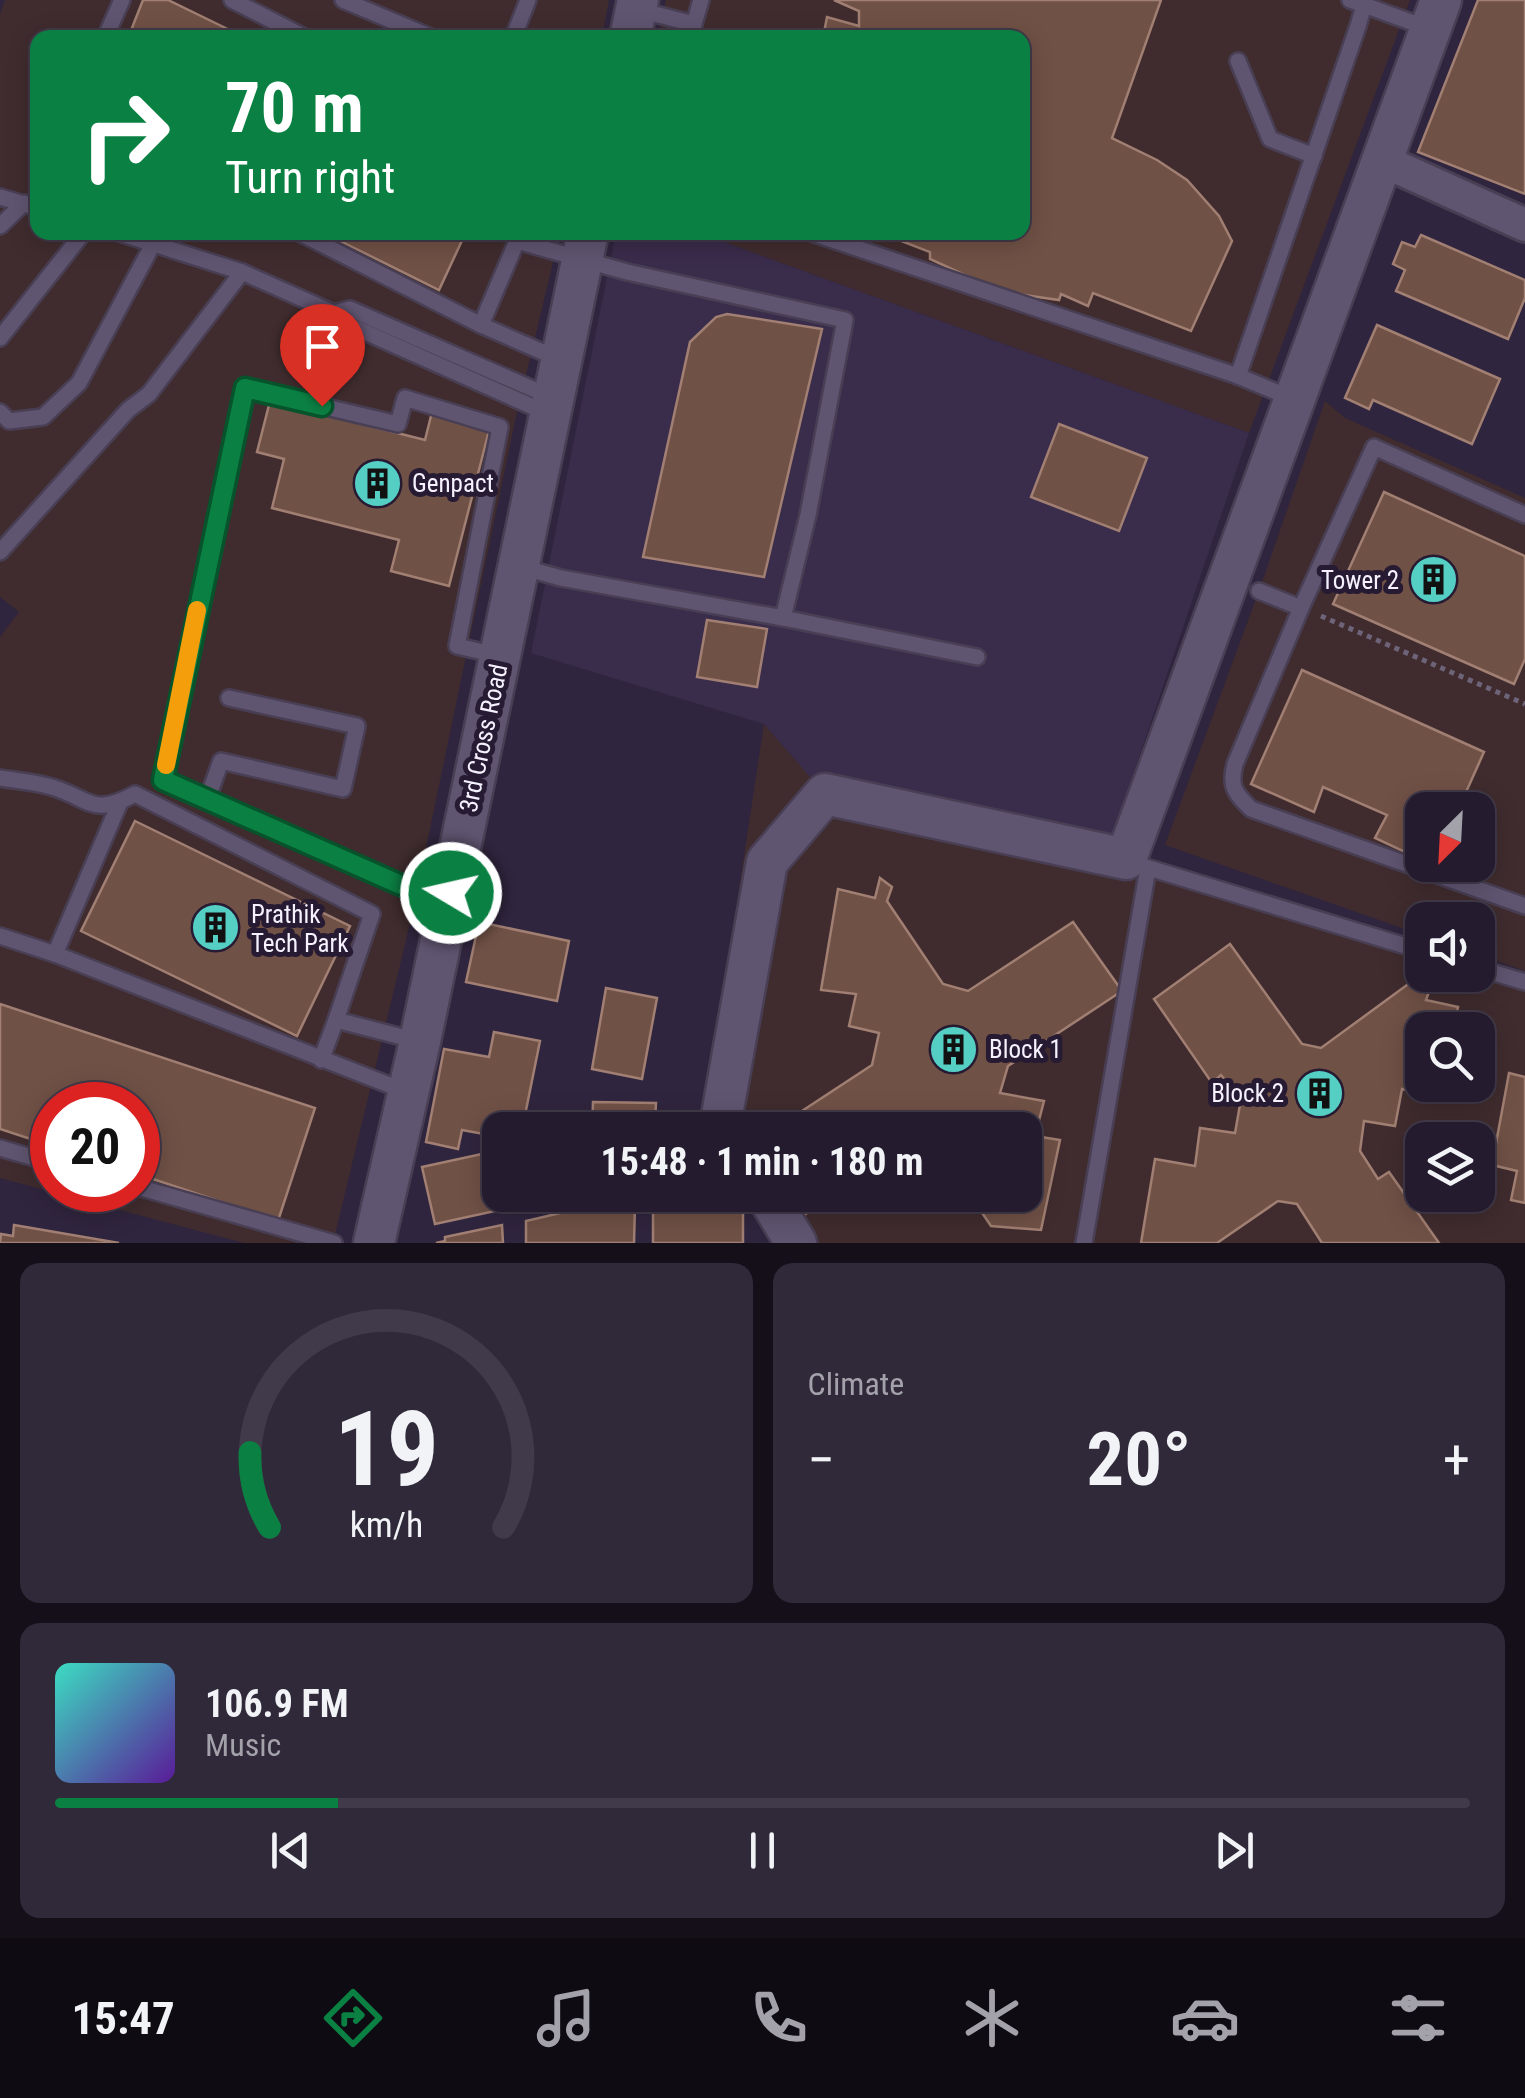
<!DOCTYPE html>
<meta charset="utf-8">
<style>
:root{--surface:#241c2e;--page:#30293a;--text:#f1f3f6;--muted:#a3a1aa;--line:#413a4a;--accent:#0b8043}
body{margin:0;font-family:"Roboto Condensed",sans-serif;background:var(--page);color:var(--text);height:100vh;display:flex;flex-direction:column;font-size:38px;white-space:nowrap}
*{box-sizing:border-box;margin:0}
p{font-size:32px;color:var(--muted)}
.icon{flex:none;width:55px;height:55px;fill:none;stroke:currentColor;stroke-width:2;stroke-linecap:round;stroke-linejoin:round}
.map{position:relative;height:1243px;overflow:hidden}
.drawer{display:flex;flex-direction:column;gap:20px;padding:20px;background:#140f19;flex:1}
.drawer>*{flex:none}
.guide{position:absolute;left:30px;top:30px;width:1000px;height:210px;border-radius:20px;box-shadow:0 5px 25px #0003,0 0 0 2px var(--line);background:#0b8043;color:#fff;overflow:hidden}
.needle{width:65px;rotate:204deg}
.tools{position:absolute;left:1405px;top:792px;display:grid;gap:20px}
.tools a{display:grid;place-items:center;width:90px;height:90px;border-radius:20px;background:var(--surface);box-shadow:0 5px 25px #0003,0 0 0 2px var(--line);font-size:50px}
.speed{position:absolute;left:30px;top:1082px;display:flex;gap:20px;font-size:50px;font-weight:700;text-align:center}
.speed>*{display:grid;place-content:center;width:130px;height:130px;border-radius:50%;background:var(--surface);box-shadow:0 5px 25px #0003,0 0 0 2px var(--line);line-height:1}
.speed .limit{border:15px solid #d22;background:#fff;color:#111}
.pin{position:absolute;display:grid;place-items:center;width:85px;height:85px;color:#fff;margin:-102px -42px;border-radius:50% 50% 50% 0;rotate:-45deg;box-shadow:0 0 10px #0007}
.pin .icon{rotate:45deg}
.me{position:absolute;width:110px;margin:-55px;rotate:279deg;stroke-linejoin:round;filter:drop-shadow(0 0 8px #0008)}
.turn{display:flex;align-items:center;gap:35px;height:210px;padding:0 30px;font-size:45px}
.turn .icon{width:130px;height:130px;stroke-width:2.5}
.turn b{display:block;font-size:70px;line-height:85px}
.big{font-size:75px;font-weight:700;line-height:1.1}
.drawer .card{flex:1;display:flex;flex-direction:column;justify-content:center;gap:15px;min-width:0;padding:0 35px;border-radius:20px;background:var(--page)}
.drawer .dial{align-items:center;gap:0}
.dial svg{height:260px;overflow:visible;fill:none;stroke:var(--line);stroke-width:7;stroke-linecap:round;text-anchor:middle}
.dial text{fill:var(--text);stroke:none}
.song{display:flex;align-items:center;gap:30px}
.cover{width:120px;height:120px;border-radius:15px;background:linear-gradient(135deg,hsl(170 70% 55%),hsl(270 70% 35%))}
.played{height:10px;border-radius:5px;background:linear-gradient(90deg,var(--accent) 20%,var(--line) 20%)}
.keys{display:flex;justify-content:space-around;direction:ltr}
.heat{display:flex;justify-content:space-between;align-items:center;font-size:55px;direction:ltr}
.drawer .tiles{flex:1;display:grid;gap:20px;grid-template-columns:1fr 1fr}
.card:last-child{grid-column:span 2}
.trip{position:absolute;left:482px;top:1112px;width:560px;height:100px;border-radius:20px;background:var(--surface);box-shadow:0 5px 25px #0003,0 0 0 2px var(--line);font-weight:700;line-height:100px;text-align:center}
.menu{display:flex;height:160px;justify-content:space-around;align-items:center;background:#0e0b12;color:var(--muted)}
.menu .icon{width:70px;height:70px}
.menu .current{color:var(--accent)}
.menu b{font-size:45px;color:var(--text)}
.map>svg:first-child{display:block}
.commercial{fill:#402c2e;fill-rule:evenodd}
.built{fill:#3a2c4b}
.building{fill:#705146;stroke:#a17f72;stroke-width:2.5}
.lines{fill:none;stroke-linecap:round;stroke-linejoin:round}
.service-casing{stroke:#493f54;stroke-width:20}
.minor-casing{stroke:#493f54;stroke-width:38}
.tertiary-casing{stroke:#493f54;stroke-width:45}
.path{stroke:#6d6479;stroke-width:5;stroke-dasharray:5 5;stroke-linecap:butt}
.service{stroke:#605571;stroke-width:15}
.minor{stroke:#605571;stroke-width:32}
.tertiary{stroke:#605571;stroke-width:40}
.route-casing{stroke:#07532c;stroke-width:25}
.route{stroke:#0b8043;stroke-width:18}
.slow{stroke:#f59e0b;stroke-width:18}
.labels{text-anchor:middle;stroke-width:10;stroke-linejoin:round;paint-order:stroke}
.poi-label{font-size:25px;fill:#f6f1fe;stroke:#261b33;text-anchor:start}
.street-label{font-size:25px;fill:#f6f1fe;stroke:#261b33}
</style>
<div class="map">
<svg width="1525" height="1243" viewBox="0 0 1525 1243">
<rect width="100%" height="100%" fill="#30253e"/>
<g class="commercial">
<path d="M5,0h604l-7,37 -564,1v194l522,1 -45,188 -103,494 -79,328h-89l-244,-65v-541l19,-25 -19,-15v-583zM52,1105h86v85h-86z"/>
<polygon points="666,0 1410,0 1249,433 699,233 1022,232 1022,38 658,38"/>
<path d="M1325,401l20,17 180,80v473l-47,-17v-34h-56v15l-257,-90 94,-254zM1422,810h56v55h-56z"/>
<path d="M764,724l62,70 278,66 318,94v21h56l47,9v259h-742l-27,-48h269v-65h-306l-13,-22zM1422,1030h56v55h-56zM1422,1140h56v55h-56z"/>
</g>
<polygon class="built" points="616,233 699,233 1249,433 1104,860 825,794 764,724 531,653"/>
<g class="building">
<polygon points="143,0 168,0 246,38 128,38"/>
<polygon points="834,0 1161,0 1112,138 1157,160 1187,180 1219,216 1232,241 1191,331 1093,293 1088,306 1061,294 1059,300 1017,294 982,283 930,259 930,252 896,239 896,232 1022,232 1022,38 823,38 827,17 859,26 859,11"/>
<polygon points="1478,0 1525,0 1525,194 1418,152"/>
<polygon points="322,232 466,232 439,290"/>
<polygon points="1421,235 1525,280 1525,298 1508,339 1396,291 1405,270 1393,264 1402,242 1415,247"/>
<polygon points="727,314 822,329 764,577 643,557 690,342 716,317"/>
<polygon points="1377,325 1500,379 1472,444 1373,400 1369,409 1345,398"/>
<polygon points="270,401 425,440 432,412 490,427 449,586 391,571 399,540 272,508 284,459 257,452"/>
<polygon points="1059,424 1147,458 1119,531 1031,497"/>
<polygon points="1384,492 1525,556 1525,659 1514,684 1333,604"/>
<polygon points="707,620 767,629 757,687 697,677"/>
<polygon points="1302,670 1484,752 1458,810 1422,810 1422,860 1375,838 1387,815 1323,787 1314,812 1251,784"/>
<polygon points="135,821 350,926 297,1036 81,931"/>
<polygon points="880,878 892,887 887,901 943,984 968,991 1073,922 1122,991 1008,1066 1000,1093 1044,1101 1035,1136 1060,1140 1041,1230 991,1226 970,1195 1025,1195 1025,1130 773,1130 872,1065 879,1033 849,1026 856,994 821,990 838,889 875,898"/>
<polygon points="479,922 569,941 557,1001 466,982"/>
<polygon points="1230,944 1302,1044 1321,1048 1422,974 1431,986 1426,1000 1458,1007 1453,1030 1422,1030 1422,1085 1441,1085 1438,1097 1402,1089 1395,1126 1364,1121 1360,1151 1378,1179 1389,1172 1439,1243 1322,1243 1297,1204 1278,1201 1217,1243 1141,1243 1155,1159 1195,1166 1200,1128 1235,1133 1241,1099 1221,1075 1212,1083 1154,999"/>
<polygon points="606,988 657,998 642,1079 592,1069"/>
<polygon points="0,1004 315,1108 278,1221 138,1174 138,1105 52,1105 52,1146 0,1129"/>
<polygon points="494,1032 540,1041 522,1130 500,1130 500,1137 462,1130 458,1149 426,1142 444,1049 489,1057"/>
<polygon points="1509,1073 1525,1077 1525,1203 1511,1200 1517,1171 1492,1165"/>
<polygon points="593,1102 656,1103 655,1122 659,1130 592,1130"/>
<polygon points="500,1150 500,1195 564,1196 435,1224 422,1167"/>
<polygon points="790,1195 835,1195 804,1215"/>
<polygon points="635,1206 634,1243 526,1243 526,1221 573,1210"/>
<rect x="653" y="1208" width="90" height="35"/>
<polygon points="14,1225 119,1243 0,1243 1,1234 13,1236"/>
<polygon points="502,1225 503,1243 436,1243 445,1241 445,1237"/>
</g>
<g class="lines">
<defs>
<g id="service">
<polyline points="232,0 306,38"/>
<polyline points="343,0 433,38"/>
<polyline points="1364,5 1430,29"/>
<polyline points="639,10 694,24"/>
<polyline points="105,38 122,0"/>
<polyline points="513,38 528,0"/>
<polyline points="690,38 701,0"/>
<polyline points="1238,61 1270,139 1314,156"/>
<polyline points="0,197 38,208"/>
<polyline points="0,226 24,203"/>
<polyline points="116,232 242,272"/>
<polyline points="298,232 481,325"/>
<polyline points="809,232 1238,376 1291,398"/>
<polyline points="520,234 481,325 561,360"/>
<polyline points="517,241 627,272 845,320 808,515 783,618 977,657"/>
<polyline points="334,313 350,309 551,397"/>
<polyline points="0,338 84,232"/>
<polyline points="1238,376 1358,26 1364,5 1350,0"/>
<polyline points="0,412 9,421 43,417 79,383 153,244"/>
<polyline points="0,552 128,410 149,394 242,272 334,313 347,324 549,414"/>
<polyline points="521,567 561,578 783,618"/>
<polyline points="1259,591 1301,608 1374,447 1525,515"/>
<path d="M1301,608l-66,156c-6,23 0,29 16,45l274,97"/>
<path d="M0,778c18,3 38,4 55,10 38,13 38,28 80,6l237,120 -36,106 82,21"/>
<polyline points="207,800 221,761 343,789 357,726 229,698"/>
<polyline points="1139,865 1422,951"/>
<polyline points="448,893 410,889 163,780 245,388 398,424 405,398 500,427 457,646 496,655"/>
<polyline points="0,936 55,954 407,1092"/>
<polyline points="55,954 120,802"/>
<polyline points="1478,968 1525,982"/>
<polyline points="321,1060 336,1020"/>
<polyline points="0,1148 52,1163"/>
<polyline points="138,1187 334,1243"/>
<polyline points="1084,1243 1148,868"/>
</g>
<polyline id="minor" points="1381,160 1525,225"/>
<g id="tertiary">
<polyline points="630,38 638,0"/>
<polyline points="727,1130 721,1121 767,862 825,794 1126,859 1441,0"/>
<polyline points="767,1195 796,1243"/>
<polyline points="374,1243 420,1041 588,232"/>
</g>
</defs>
<use href="#service" class="service-casing"/>
<use href="#minor" class="minor-casing"/>
<use href="#tertiary" class="tertiary-casing"/>
<polyline class="path" points="1321,616 1525,704"/>
<use href="#service" class="service"/>
<use href="#minor" class="minor"/>
<use href="#tertiary" class="tertiary"/>
</g>
<g class="lines">
<defs>
<polyline id="route" points="322,406 245,388 163,780 410,889 451,893"/>
</defs>
<use href="#route" class="route-casing"/>
<use href="#route" class="route"/>
<polyline class="slow" points="166,765 197,610"/>
</g>
<defs>
<symbol id="building-disc" viewBox="-11 -11 22 22"><circle r="9.5" fill="#55cec4" stroke="#261b33"/><path d="M-4-6H4V6H1V3H-1V6H-4ZM-2.5-4.3h1.7v1.8h-1.7ZM.8-4.3h1.7v1.8H.8ZM-2.5-1h1.7V.8h-1.7ZM.8-1h1.7V.8H.8Z" fill="#111"/></symbol>
</defs>
<g fill-rule="evenodd">
<use href="#building-disc" x="350" y="456" width="55" height="55"/>
<use href="#building-disc" x="1406" y="552" width="55" height="55"/>
<use href="#building-disc" x="188" y="900" width="55" height="55"/>
<use href="#building-disc" x="926" y="1022" width="55" height="55"/>
<use href="#building-disc" x="1292" y="1066" width="55" height="55"/>
</g>
<g class="labels">
<g class="poi-label">
<text x="412" y="492">Genpact</text>
<text x="1399" y="589" text-anchor="end">Tower 2</text>
<text x="251" y="923">Prathik<tspan x="251" dy="29">Tech Park</tspan></text>
<text x="989" y="1058">Block 1</text>
<text x="1284" y="1102" text-anchor="end">Block 2</text>
</g>
<g class="street-label">
<text transform="translate(483 738) rotate(-78)" y="9">3rd Cross Road</text>
</g>
</g>
</svg>
<div class="tools">
<a><svg class="needle" viewBox="-14 -14 28 28"><path d="M0-13l5 13h-10z" fill="#e53935"/><path d="M0 13l5-13h-10z" fill="#a3a1aa"/></svg></a>
<a><svg class="icon" aria-label="sound" viewBox="0 0 24 24"><path d="M4 9h4l5-4v14l-5-4H4zM17 9q2 3 0 6"/></svg></a>
<a><svg class="icon" aria-label="search" viewBox="0 0 24 24"><circle cx="10" cy="10" r="6"/><path d="M15 15l6 6"/></svg></a>
<a><svg class="icon" aria-label="layers" viewBox="0 0 24 24"><path d="M12 4l9 5-9 5-9-5zM3 14l9 5 9-5"/></svg></a>
</div>
<div class="speed"><div class="limit">20</div></div>
<div class="pin" style="left:322px;top:406px;background:#d93025"><svg class="icon" aria-label="arrive" viewBox="0 0 24 24"><path d="M6 21V4h12l-3 4 3 4H6"/></svg></div>
<svg class="me" style="left:451px;top:893px" viewBox="-20 -20 40 40"><circle r="17" fill="#0b8043" stroke="#fff" stroke-width="3"/><path d="M0-11L8 9 0 5-8 9z" fill="#fff"/></svg>
<div class="trip">15:48 · 1 min · 180 m</div>
<div class="guide">
<div class="turn"><svg class="icon" aria-label="right" viewBox="0 0 24 24"><path d="M7 20v-9h11M14 6l5 5-5 5"/></svg><div><b>70 m</b>Turn right</div></div>
</div>
</div>
<section class="drawer">
<div class="tiles">
<div class="card dial"><svg viewBox="0 0 100 80">
<path d="M14 69A42 42 0 1 1 86 69"/>
<path d="M14 69A42 42 0 0 1 8 46" stroke="#0b8043"/>
<text x="50" y="56" font-size="32" font-weight="700">19</text>
<text x="50" y="72" font-size="11">km/h</text>
</svg></div>
<div class="card"><p>Climate</p>
<div class="heat"><a>−</a><b class="big">20°</b><a>+</a></div>
</div>
<div class="card">
<div class="song"><i class="cover"></i><div><b>106.9 FM</b><p>Music</p></div></div>
<div class="played"></div>
<div class="keys"><svg class="icon" aria-label="previous" viewBox="0 0 24 24"><path d="M18 5L8 12l10 7zM5 5v14"/></svg><svg class="icon" aria-label="pause" viewBox="0 0 24 24"><path d="M8 5v14M16 5v14"/></svg><svg class="icon" aria-label="next" viewBox="0 0 24 24"><path d="M6 5l10 7-10 7zM19 5v14"/></svg></div>
</div>
</div>
</section>
<nav class="menu">
<b>15:47</b>
<svg class="icon current" aria-label="directions" viewBox="0 0 24 24"><path d="M12 3l9 9-9 9-9-9zM9 14v-3h6M13 9l2 2-2 2"/></svg>
<svg class="icon" aria-label="music" viewBox="0 0 24 24"><path d="M9 18V5l10-2v13"/><circle cx="6" cy="18" r="3"/><circle cx="16" cy="16" r="3"/></svg>
<svg class="icon" aria-label="phone" viewBox="0 0 24 24"><path d="M5 4h4l2 5-3 2q2 4 5 5l2-3 5 2v4C11 20 4 13 5 4z"/></svg>
<svg class="icon" aria-label="climate" viewBox="0 0 24 24"><path d="M12 3v18M4 7l16 10M4 17L20 7"/></svg>
<svg class="icon" aria-label="car" viewBox="0 0 24 24"><path d="M5 17H2v-5l4-1 3-4h7l3 4 3 1v5h-3M9 17h6M6 11h13"/><circle cx="7" cy="17" r="2"/><circle cx="17" cy="17" r="2"/></svg>
<svg class="icon" aria-label="filters" viewBox="0 0 24 24"><path d="M4 7h16M4 17h16"/><circle cx="9" cy="7" r="2"/><circle cx="15" cy="17" r="2"/></svg>
</nav>
